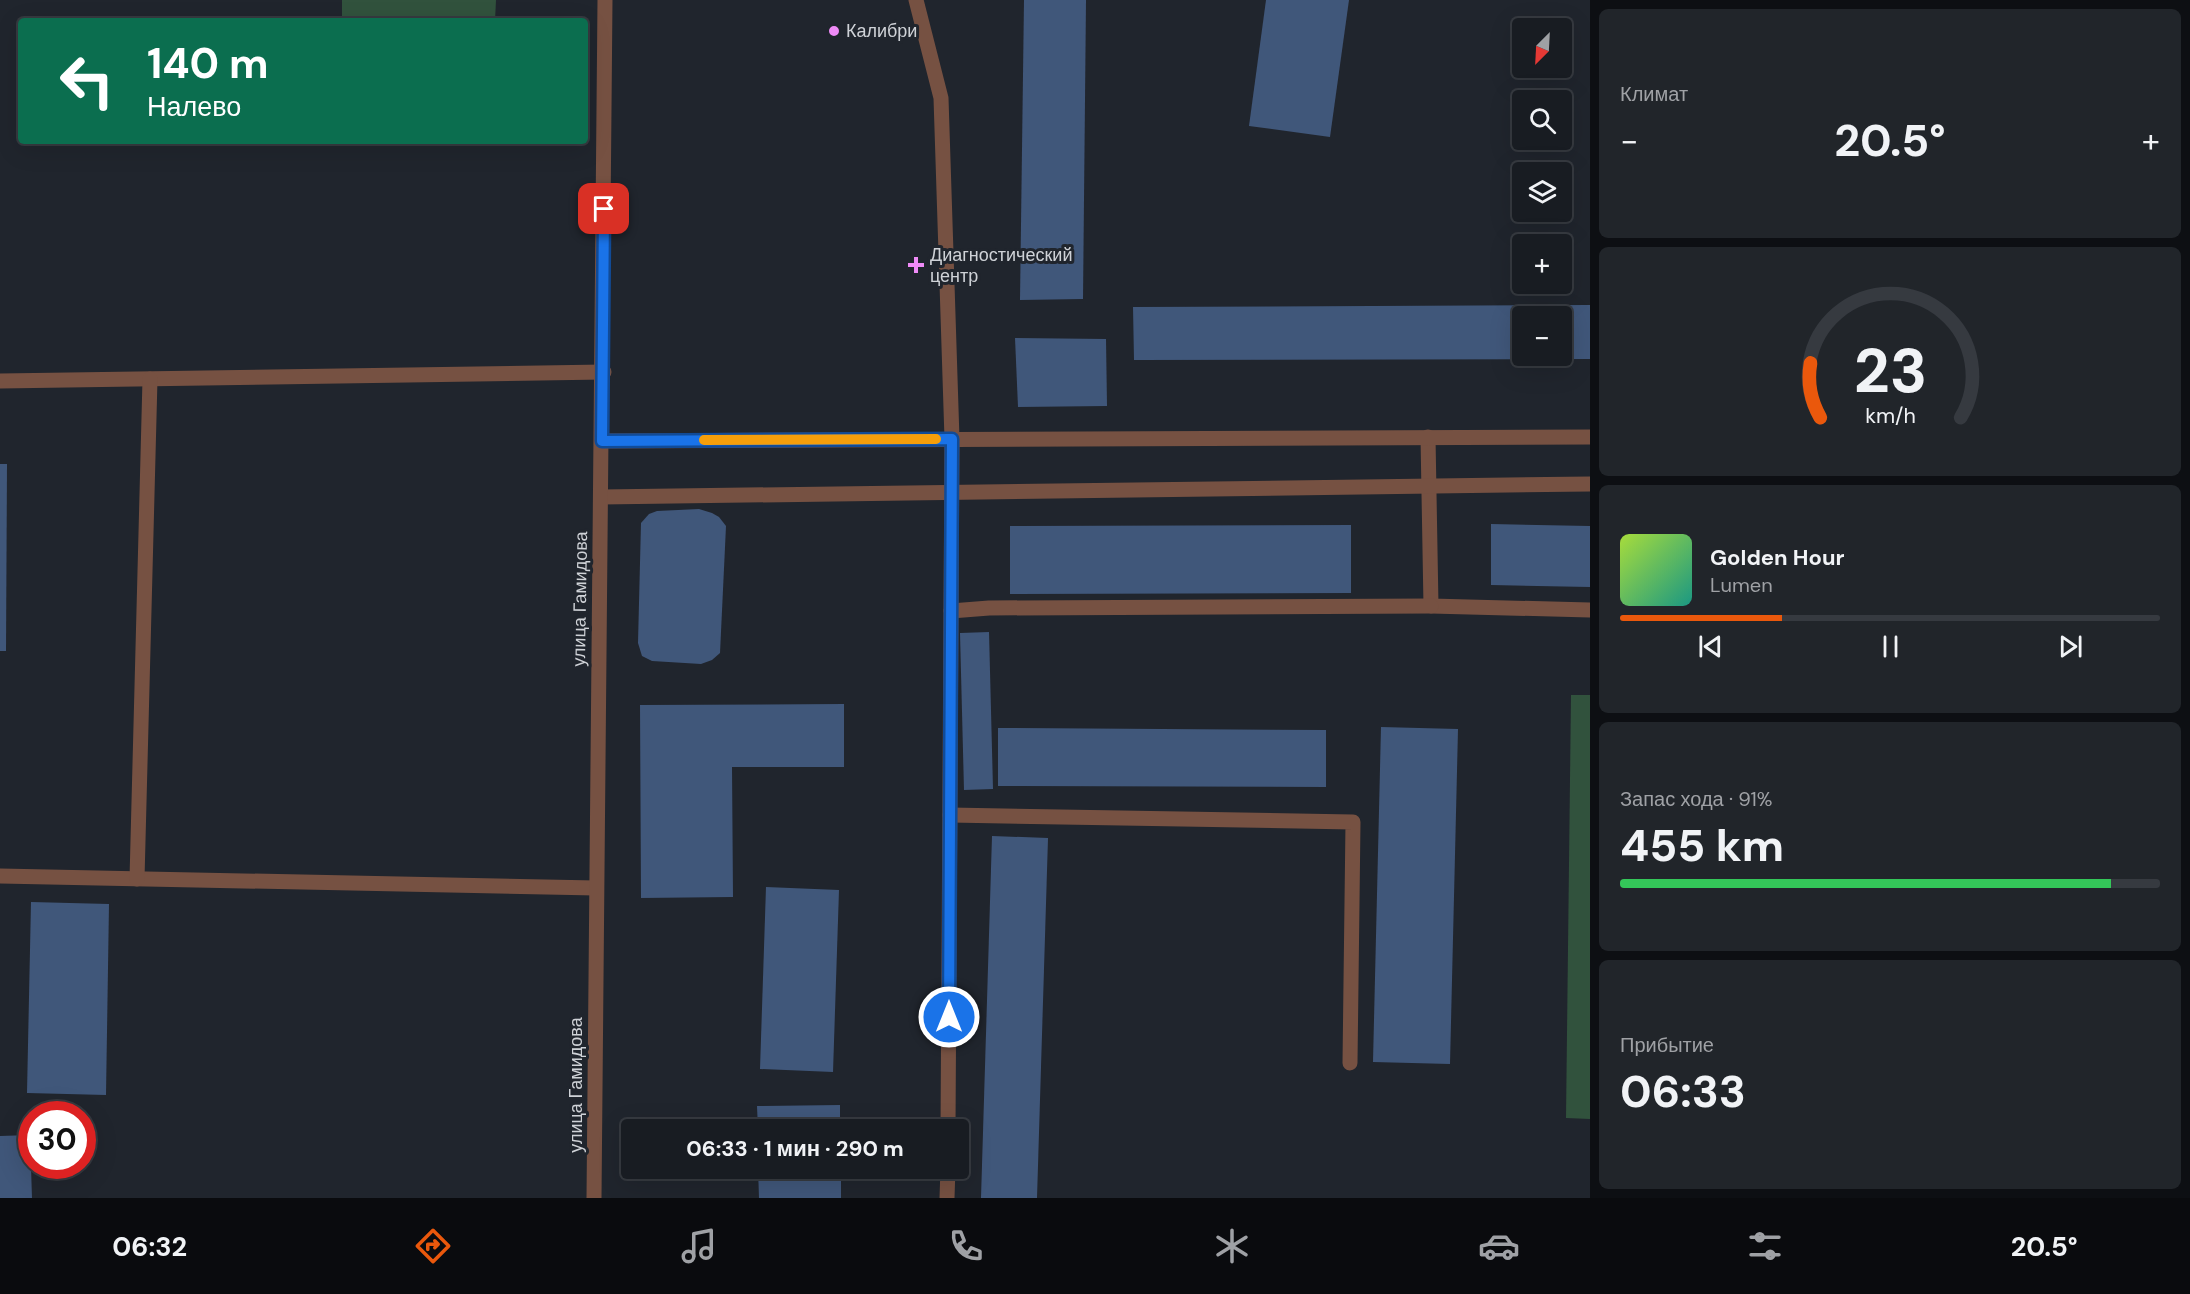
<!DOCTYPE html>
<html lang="ru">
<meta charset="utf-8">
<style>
:root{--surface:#181c22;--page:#21252a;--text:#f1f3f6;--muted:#9fa1a5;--line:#363a40;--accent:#ea580c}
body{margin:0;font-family:"DM Sans",sans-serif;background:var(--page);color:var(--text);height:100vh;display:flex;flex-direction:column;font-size:22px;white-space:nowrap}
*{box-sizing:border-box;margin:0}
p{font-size:20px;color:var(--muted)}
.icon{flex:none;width:33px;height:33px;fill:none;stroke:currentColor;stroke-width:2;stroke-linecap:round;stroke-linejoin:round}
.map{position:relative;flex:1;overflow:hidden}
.details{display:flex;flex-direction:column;gap:9px;padding:9px;background:#0d0f13;width:600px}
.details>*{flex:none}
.hud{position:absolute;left:18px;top:18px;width:570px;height:126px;border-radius:6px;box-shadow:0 6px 24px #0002,0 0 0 2px var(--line);background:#0b6e4f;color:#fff;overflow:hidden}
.needle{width:39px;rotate:204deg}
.controls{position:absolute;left:1512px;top:18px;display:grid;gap:12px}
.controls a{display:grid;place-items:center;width:60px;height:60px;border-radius:6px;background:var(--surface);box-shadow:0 6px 24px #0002,0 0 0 2px var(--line);font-size:30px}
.speed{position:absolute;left:18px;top:1101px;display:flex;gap:12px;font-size:30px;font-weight:700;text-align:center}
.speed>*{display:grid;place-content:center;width:78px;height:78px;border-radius:50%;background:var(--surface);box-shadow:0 6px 24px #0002,0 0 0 2px var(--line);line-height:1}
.speed .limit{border:9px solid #d22;background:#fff;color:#111}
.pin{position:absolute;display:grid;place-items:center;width:51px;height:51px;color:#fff;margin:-26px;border-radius:12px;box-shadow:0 3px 9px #0006}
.me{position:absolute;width:66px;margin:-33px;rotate:0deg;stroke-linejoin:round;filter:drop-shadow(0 0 4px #0008)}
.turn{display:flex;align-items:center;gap:21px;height:126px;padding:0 30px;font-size:27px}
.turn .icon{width:78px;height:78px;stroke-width:2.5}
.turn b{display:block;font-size:42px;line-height:51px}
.big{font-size:45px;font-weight:700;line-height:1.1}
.details .widget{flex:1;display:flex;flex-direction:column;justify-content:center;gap:9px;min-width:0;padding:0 21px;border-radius:9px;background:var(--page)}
.details .dial{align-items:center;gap:0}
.dial svg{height:156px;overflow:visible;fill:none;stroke:var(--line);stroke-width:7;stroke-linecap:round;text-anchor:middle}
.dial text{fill:var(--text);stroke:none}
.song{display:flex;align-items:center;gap:18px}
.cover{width:72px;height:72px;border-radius:9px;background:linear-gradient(135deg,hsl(80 70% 55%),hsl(170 70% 35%))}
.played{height:6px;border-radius:3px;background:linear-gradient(90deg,var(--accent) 30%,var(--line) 30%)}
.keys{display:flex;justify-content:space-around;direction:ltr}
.heat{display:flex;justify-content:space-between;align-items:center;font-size:33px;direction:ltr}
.charge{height:9px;border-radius:4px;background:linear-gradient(90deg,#34c759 91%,var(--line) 0)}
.trip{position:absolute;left:621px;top:1119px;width:348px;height:60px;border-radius:6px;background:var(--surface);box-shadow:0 6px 24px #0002,0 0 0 2px var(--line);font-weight:700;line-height:60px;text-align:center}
.dock{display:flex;height:96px;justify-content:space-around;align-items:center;background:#0a0b0e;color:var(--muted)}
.dock .icon{width:42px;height:42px}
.dock .on{color:var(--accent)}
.dock b{font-size:27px;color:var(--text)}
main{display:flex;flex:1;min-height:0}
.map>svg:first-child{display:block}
.green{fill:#31523d}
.building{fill:#40577a;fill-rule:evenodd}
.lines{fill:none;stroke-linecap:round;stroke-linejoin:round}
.minor{stroke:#765142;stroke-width:15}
.route-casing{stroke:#114b97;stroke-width:15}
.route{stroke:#1a73e8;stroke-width:10}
.slow{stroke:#f59e0b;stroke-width:10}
.poi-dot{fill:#ef8bf7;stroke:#20252d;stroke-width:2}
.labels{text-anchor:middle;stroke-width:6;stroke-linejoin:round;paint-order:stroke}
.poi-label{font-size:18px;fill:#cfd2d7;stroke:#20252d;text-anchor:start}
.street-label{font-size:18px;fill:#cfd2d7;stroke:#20252d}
</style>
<main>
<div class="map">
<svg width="1590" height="1198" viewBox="0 0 1590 1198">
<rect width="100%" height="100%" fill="#20252d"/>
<g class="green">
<polygon points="342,0 496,0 495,21 342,21"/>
<polygon points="1571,695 1590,695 1590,1119 1566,1118"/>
</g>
<g class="building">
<polygon points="1024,0 1086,0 1083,299 1020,300"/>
<polygon points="1266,0 1349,0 1330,137 1249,126"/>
<path d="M1590,305v54l-456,1 -1,-53zM1522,316h40v40h-40z"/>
<polygon points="1015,338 1106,339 1107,406 1018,407"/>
<polygon points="0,464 7,464 6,651 0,651"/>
<polygon points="699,509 712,513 719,517 726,526 720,653 712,660 701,664 652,661 642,656 638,643 641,523 649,514 657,511"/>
<polygon points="1491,524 1590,526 1590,587 1491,585"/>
<polygon points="1351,525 1351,593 1010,594 1010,526"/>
<polygon points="989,632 993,789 964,790 960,633"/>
<polygon points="844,704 844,767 732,767 733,897 641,898 640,705"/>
<polygon points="1381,727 1458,729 1450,1064 1373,1062"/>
<polygon points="998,728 1326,730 1326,787 998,786"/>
<polygon points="992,836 1048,838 1037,1198 981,1198"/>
<polygon points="766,887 839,890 833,1072 760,1069"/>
<polygon points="31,902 109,904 106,1095 27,1093"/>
<polygon points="840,1105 840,1130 758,1130 757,1106"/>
<polygon points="30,1135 32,1198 0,1198 0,1136"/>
<polygon points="758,1168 841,1168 841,1198 759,1198"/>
</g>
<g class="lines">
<g class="minor">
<polyline points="916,0 941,98 952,439 948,1130"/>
<polyline points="0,381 604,372"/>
<polyline points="1428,437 1431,606 1590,610"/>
<polyline points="602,441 1590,437"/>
<polyline points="601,497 1590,484"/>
<polyline points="951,611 989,608 1431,606"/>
<polyline points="950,815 1353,822 1350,1063"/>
<polyline points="0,876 596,888"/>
<polyline points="137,879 150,379"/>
<path d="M594,1198c2,-399 9,-799 11,-1198"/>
<polyline points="947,1198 948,1168"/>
</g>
</g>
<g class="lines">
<defs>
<polyline id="route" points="604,209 602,441 952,439 949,1017"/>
</defs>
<use href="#route" class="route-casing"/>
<use href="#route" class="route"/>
<polyline class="slow" points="704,440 936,439"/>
</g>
<g class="poi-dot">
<circle cx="834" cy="31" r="6"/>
<path d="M913 256h6v6h6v6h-6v6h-6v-6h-6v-6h6z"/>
</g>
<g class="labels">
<g class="poi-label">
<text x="846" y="37">Калибри</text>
<text x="930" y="261">Диагностический<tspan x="930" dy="21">центр</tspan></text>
</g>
<g class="street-label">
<text transform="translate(580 599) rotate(-89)" y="6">улица Гамидова</text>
<text transform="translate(576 1085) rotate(-90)" y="6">улица Гамидова</text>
</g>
</g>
</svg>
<div class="controls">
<a><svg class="needle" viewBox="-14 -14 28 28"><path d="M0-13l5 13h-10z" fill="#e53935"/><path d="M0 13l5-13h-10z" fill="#9fa1a5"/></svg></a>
<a><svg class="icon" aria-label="search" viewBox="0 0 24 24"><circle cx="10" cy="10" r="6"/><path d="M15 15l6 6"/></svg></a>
<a><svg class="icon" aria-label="layers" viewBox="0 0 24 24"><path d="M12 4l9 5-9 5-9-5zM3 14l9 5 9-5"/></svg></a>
<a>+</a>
<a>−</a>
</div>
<div class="speed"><div class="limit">30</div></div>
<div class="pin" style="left:604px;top:209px;background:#d93025"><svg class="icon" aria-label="arrive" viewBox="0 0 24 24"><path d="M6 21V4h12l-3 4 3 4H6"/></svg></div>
<svg class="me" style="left:949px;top:1017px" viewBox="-20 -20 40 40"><circle r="17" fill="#1a73e8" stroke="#fff" stroke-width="3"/><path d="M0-11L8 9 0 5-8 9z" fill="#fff"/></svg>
<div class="trip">06:33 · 1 мин · 290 m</div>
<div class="hud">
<div class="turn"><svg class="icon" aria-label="left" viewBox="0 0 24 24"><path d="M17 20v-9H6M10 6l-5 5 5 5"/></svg><div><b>140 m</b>Налево</div></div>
</div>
</div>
<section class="details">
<div class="widget"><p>Климат</p>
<div class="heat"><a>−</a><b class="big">20.5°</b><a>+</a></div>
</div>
<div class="widget dial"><svg viewBox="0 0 100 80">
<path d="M14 69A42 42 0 1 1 86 69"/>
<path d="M14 69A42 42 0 0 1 9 41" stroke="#ea580c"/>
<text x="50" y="56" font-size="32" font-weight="700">23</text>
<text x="50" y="72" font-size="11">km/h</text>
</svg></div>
<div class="widget">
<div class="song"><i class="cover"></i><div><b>Golden Hour</b><p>Lumen</p></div></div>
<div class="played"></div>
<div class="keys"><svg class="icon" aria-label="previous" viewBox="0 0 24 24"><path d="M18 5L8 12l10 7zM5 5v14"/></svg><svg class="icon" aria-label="pause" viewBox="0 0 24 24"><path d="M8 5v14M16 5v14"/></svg><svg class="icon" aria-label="next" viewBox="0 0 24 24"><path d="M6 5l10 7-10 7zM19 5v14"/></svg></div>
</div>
<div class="widget"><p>Запас хода · 91%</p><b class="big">455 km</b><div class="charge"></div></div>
<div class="widget"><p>Прибытие</p><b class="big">06:33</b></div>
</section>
</main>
<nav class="dock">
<b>06:32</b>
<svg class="icon on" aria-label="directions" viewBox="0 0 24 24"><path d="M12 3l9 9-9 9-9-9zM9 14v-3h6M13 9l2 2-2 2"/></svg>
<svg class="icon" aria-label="music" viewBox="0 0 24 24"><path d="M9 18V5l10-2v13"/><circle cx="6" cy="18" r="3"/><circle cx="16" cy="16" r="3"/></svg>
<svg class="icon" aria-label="phone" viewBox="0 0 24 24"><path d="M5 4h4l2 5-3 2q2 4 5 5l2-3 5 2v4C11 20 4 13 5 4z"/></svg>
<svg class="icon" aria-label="climate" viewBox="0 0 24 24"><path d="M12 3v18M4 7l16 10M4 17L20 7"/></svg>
<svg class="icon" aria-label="car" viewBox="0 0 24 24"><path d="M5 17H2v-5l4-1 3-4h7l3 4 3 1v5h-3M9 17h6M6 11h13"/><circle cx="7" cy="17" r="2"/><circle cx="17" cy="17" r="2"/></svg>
<svg class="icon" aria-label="filters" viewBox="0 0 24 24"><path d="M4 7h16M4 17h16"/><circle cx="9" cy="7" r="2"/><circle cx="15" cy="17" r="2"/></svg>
<b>20.5°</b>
</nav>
